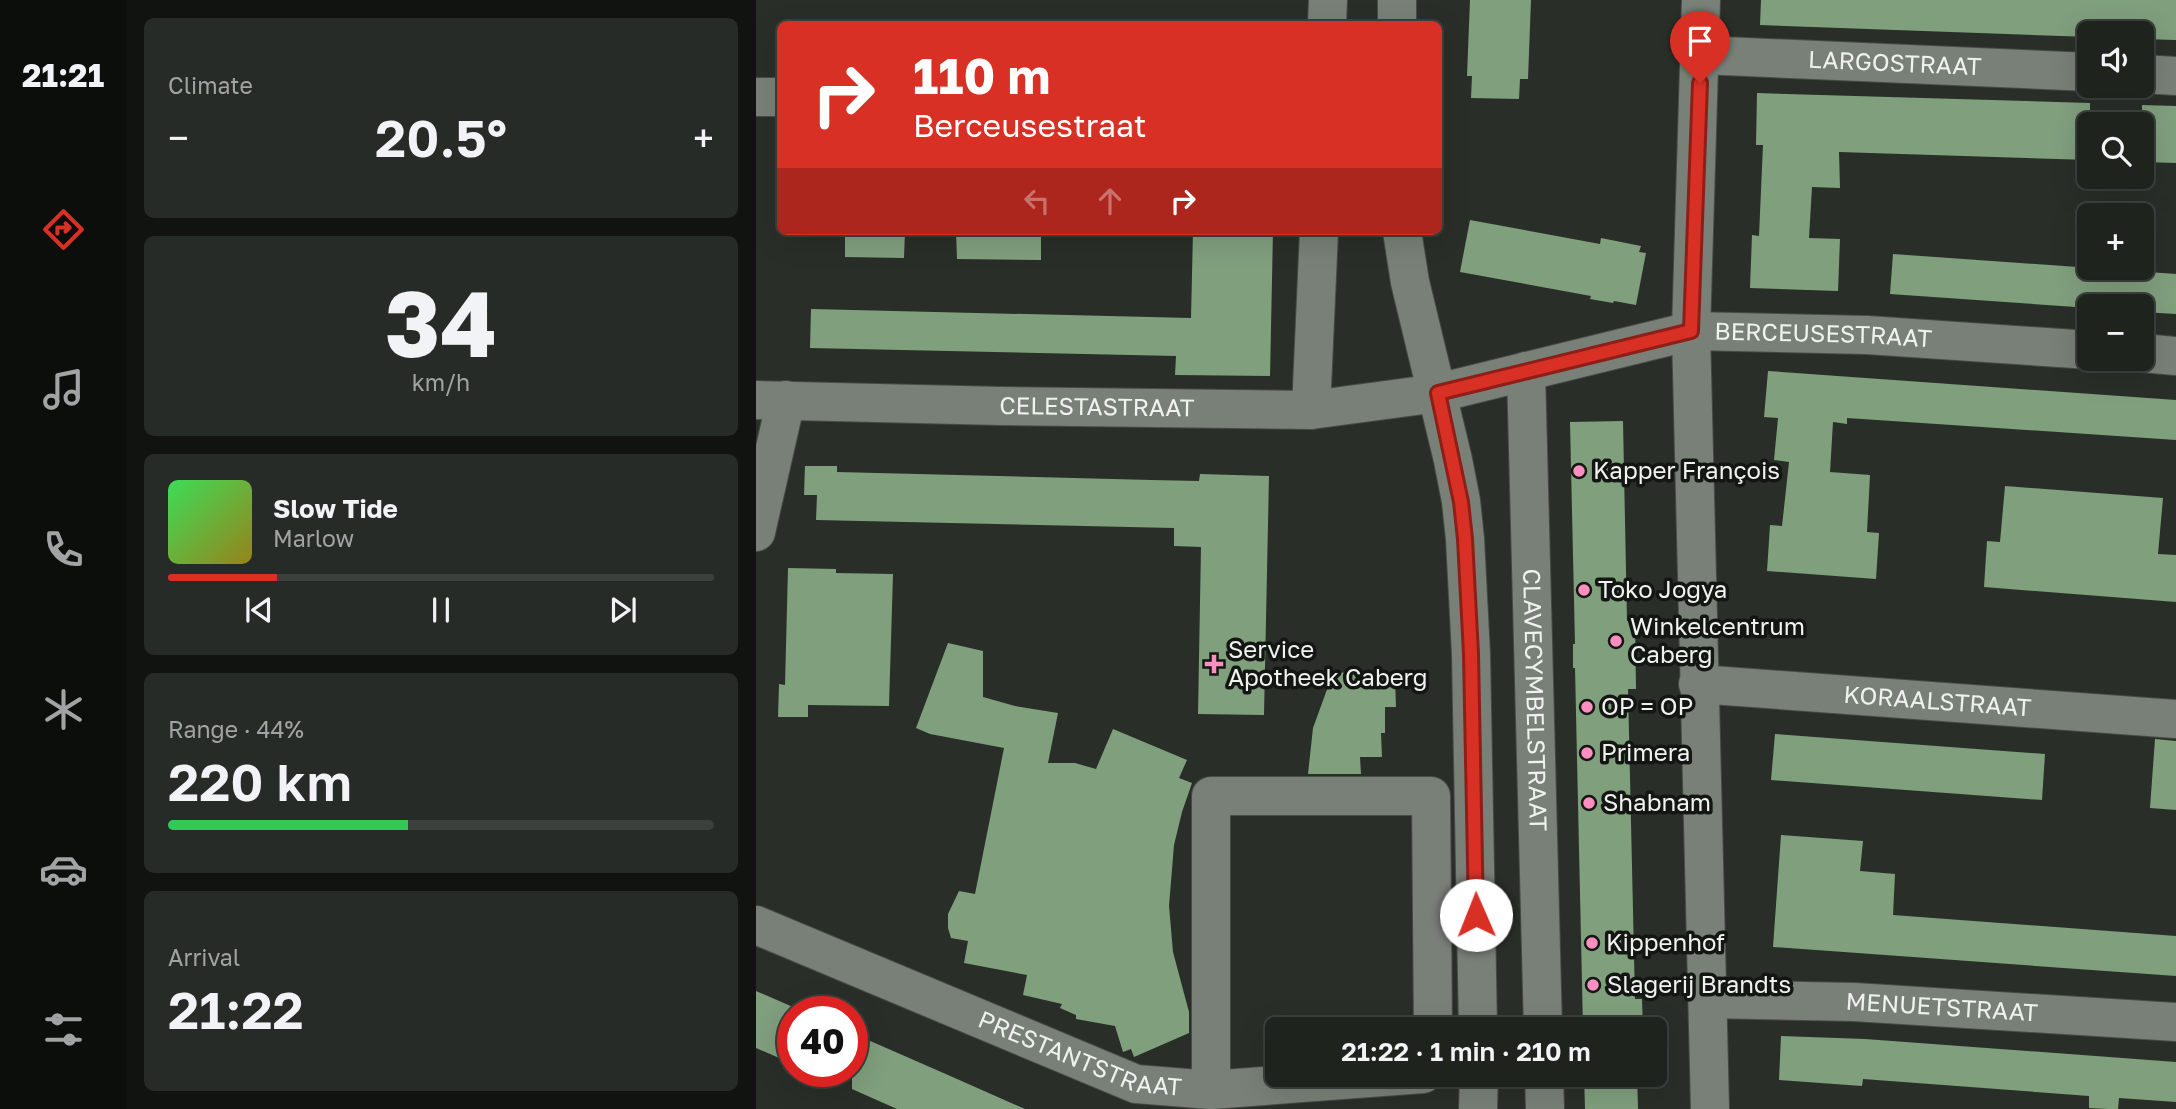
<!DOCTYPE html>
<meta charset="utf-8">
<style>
:root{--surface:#1f231e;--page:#272b27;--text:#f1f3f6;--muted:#a1a4a4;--line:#3c403c;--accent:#d93025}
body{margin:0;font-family:"Golos Text",sans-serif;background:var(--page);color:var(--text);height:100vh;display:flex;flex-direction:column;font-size:26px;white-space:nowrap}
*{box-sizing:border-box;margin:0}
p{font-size:23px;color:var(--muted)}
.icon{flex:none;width:38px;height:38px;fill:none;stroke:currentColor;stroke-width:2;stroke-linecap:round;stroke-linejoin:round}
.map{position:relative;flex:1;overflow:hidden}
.details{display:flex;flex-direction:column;gap:18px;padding:18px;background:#111310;width:630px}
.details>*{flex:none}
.hud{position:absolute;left:21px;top:21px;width:665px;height:214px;border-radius:10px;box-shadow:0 7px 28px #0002,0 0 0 2px var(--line);background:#d93025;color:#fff;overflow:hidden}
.tools{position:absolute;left:1321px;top:21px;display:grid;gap:14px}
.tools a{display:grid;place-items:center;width:77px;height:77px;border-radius:10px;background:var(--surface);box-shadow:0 7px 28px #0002,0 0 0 2px var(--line);font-size:35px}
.speed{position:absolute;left:21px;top:996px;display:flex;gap:14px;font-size:35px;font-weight:700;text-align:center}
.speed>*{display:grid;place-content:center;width:91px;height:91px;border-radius:50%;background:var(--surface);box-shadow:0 7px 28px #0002,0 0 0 2px var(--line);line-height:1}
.speed .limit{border:10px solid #d22;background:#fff;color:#111}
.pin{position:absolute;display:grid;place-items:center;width:60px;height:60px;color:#fff;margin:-72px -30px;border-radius:50% 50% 50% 0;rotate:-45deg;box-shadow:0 0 7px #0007}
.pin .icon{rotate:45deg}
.me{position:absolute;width:77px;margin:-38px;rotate:359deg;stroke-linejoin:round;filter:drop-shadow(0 0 5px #0008)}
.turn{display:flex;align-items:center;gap:24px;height:147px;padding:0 21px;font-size:32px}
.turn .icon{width:91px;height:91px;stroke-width:2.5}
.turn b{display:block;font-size:49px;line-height:60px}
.lanes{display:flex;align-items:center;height:66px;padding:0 21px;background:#0003;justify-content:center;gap:35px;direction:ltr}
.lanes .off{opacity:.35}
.big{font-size:52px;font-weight:600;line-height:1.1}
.details .card{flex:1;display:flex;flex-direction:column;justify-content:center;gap:10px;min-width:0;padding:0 24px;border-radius:10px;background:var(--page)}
.details .dial{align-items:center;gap:0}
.dial b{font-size:91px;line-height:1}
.song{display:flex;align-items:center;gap:21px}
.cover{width:84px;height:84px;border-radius:10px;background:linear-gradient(135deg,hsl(130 70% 55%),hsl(50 70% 35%))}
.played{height:7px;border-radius:4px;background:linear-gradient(90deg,var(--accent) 20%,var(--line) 20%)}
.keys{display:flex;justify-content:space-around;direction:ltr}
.heat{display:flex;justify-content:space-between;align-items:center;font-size:38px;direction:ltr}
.charge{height:10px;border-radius:5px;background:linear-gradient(90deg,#34c759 44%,var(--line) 0)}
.trip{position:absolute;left:509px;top:1017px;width:402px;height:70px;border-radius:10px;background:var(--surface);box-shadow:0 7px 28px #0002,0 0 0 2px var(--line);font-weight:600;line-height:70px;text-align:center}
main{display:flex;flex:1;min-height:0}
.menu{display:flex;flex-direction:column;width:126px;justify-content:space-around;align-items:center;background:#0c0e0c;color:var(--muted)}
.menu .icon{width:49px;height:49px}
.menu .on{color:var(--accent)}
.menu b{font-size:32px;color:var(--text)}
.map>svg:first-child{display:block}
.building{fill:#809f7d}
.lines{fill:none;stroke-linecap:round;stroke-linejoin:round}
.minor-casing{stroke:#474c46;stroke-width:40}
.minor{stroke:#798078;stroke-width:38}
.route-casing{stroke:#8d1f18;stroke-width:18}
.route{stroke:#d93025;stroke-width:12}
.poi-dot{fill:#fd8ec0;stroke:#141613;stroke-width:2.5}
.labels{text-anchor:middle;stroke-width:7;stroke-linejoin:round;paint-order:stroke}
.street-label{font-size:24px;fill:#eff3ee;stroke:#141613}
.poi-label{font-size:24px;fill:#eff3ee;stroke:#141613;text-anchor:start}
</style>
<main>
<nav class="menu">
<b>21:21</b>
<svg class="icon on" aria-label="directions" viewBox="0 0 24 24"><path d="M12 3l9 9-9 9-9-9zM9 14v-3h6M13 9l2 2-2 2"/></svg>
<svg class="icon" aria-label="music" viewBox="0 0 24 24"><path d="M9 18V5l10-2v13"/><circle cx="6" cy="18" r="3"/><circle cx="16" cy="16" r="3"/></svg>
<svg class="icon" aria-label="phone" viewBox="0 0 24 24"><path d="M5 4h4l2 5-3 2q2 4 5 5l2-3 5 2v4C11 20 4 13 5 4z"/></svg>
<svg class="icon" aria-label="climate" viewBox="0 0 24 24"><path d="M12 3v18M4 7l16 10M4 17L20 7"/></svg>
<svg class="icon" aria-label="car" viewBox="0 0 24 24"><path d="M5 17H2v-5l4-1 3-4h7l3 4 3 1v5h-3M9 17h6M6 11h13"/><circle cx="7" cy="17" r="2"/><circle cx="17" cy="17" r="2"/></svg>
<svg class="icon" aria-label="filters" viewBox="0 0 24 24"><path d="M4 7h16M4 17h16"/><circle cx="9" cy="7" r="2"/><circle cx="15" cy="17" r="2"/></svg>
</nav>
<section class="details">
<div class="card"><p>Climate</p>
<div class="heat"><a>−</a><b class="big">20.5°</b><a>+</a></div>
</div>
<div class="card dial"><b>34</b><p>km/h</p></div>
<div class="card">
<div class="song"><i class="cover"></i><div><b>Slow Tide</b><p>Marlow</p></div></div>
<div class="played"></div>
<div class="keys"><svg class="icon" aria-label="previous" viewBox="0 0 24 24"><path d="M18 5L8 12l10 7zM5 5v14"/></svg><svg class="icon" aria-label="pause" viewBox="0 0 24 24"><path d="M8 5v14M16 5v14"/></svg><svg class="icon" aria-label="next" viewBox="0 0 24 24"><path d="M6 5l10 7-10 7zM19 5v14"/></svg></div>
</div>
<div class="card"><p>Range · 44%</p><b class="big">220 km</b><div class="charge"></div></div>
<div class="card"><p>Arrival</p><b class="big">21:22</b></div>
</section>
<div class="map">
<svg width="1420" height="1109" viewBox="0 0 1420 1109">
<rect width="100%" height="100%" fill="#292f28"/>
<g class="building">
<polygon points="714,0 775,0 772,79 764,79 763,99 715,98 716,76 711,76"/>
<polygon points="1005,0 1420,0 1420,40 1386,39 1386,33 1334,33 1334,37 1004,25"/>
<polygon points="1001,93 1334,103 1334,160 1083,152 1084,188 1056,187 1053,238 1084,239 1082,291 994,288 996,235 1003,236 1007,145 1000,145"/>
<polygon points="1386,105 1420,106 1420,163 1386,162"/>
<polygon points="714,220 844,244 845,238 885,246 883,252 890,253 880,305 858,301 857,303 834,299 835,296 704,272"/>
<polygon points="89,231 149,231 148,258 89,257"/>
<polygon points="200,231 285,231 285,260 201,259"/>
<polygon points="437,231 517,231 514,376 419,375 420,356 54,348 55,309 435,318"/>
<polygon points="1137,254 1420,274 1420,314 1386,312 1386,306 1334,308 1134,294"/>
<polygon points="1012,371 1420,400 1420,440 1091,418 1091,424 1077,422 1074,472 1114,475 1111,532 1123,533 1120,579 1011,571 1014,525 1026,526 1033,462 1018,460 1022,418 1008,417"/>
<polygon points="867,421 871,621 879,621 880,689 872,689 879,999 886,999 887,1029 827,1029 819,668 817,668 817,644 819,644 814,422"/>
<polygon points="49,466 81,466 81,472 395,480 443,481 444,474 513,476 508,715 442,714 445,547 418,546 418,528 60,520 61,495 48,495"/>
<polygon points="1249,486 1407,498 1402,554 1420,555 1420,602 1228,587 1231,541 1244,542"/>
<polygon points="32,568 80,569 80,573 137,574 133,706 52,705 52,717 22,717 23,684 29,685"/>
<polygon points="192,643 227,651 227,697 259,706 302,713 292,763 319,763 340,769 357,729 431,760 423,778 436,783 426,812 418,845 413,906 417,952 433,1012 433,1033 378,1057 375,1049 367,1052 359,1026 320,1019 320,1015 304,1008 306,1004 267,995 271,975 208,963 212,941 195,938 192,928 192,914 203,891 219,894 248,748 174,734 160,728"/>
<polygon points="624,671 624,677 639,677 640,707 629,707 629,733 625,733 626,757 604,757 605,774 552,774 557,728 577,673"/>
<polygon points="1019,734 1289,754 1286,800 1015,780"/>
<polygon points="1399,739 1420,741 1420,810 1394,808"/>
<polygon points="1025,835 1107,841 1104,871 1139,874 1137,915 1420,936 1420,976 1017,947"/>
<polygon points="0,991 37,1007 37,1064 0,1048"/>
<polygon points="96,1033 192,1075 269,1109 141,1109 96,1089"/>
<polygon points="1025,1036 1109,1039 1420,1062 1420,1102 1363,1098 1362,1109 1352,1109 1333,1108 1333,1096 1107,1079 1106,1086 1023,1080"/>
<polygon points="828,1074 881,1074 882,1109 829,1109"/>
</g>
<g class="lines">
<defs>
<g id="minor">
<polyline points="945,0 935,331 954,1109"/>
<polyline points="571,24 572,0"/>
<polyline points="641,24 641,0"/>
<path id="s1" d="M945,55l389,17"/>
<polyline points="1386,74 1420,76"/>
<polyline points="0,97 24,97"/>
<polyline points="646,231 654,282 697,460 705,501 709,539 715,654 722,1029"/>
<polyline points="1386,353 1420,356"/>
<path id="s2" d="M770,371l17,658"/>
<path id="s3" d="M0,400l245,6 310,4 127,-17 253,-62 176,4 223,15"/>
<polyline points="555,410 563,231"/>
<polyline points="0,532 30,400"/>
<path id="s4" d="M942,684l478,35"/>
<path id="s5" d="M0,925l380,159 75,6 212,-16"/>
<path id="s6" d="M952,999l146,3 322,20"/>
<polyline points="788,1074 789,1109"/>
<polyline points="455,1090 455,796 675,796 677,1029"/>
<polyline points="722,1109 723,1074"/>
</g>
</defs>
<use href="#minor" class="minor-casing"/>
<use href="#minor" class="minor"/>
</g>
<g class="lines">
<defs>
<polyline id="route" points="720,915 715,654 709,539 705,502 682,393 935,331 944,83"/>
</defs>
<use href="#route" class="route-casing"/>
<use href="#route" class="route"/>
</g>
<g class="poi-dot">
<circle cx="823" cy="471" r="7"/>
<circle cx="828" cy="590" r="7"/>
<circle cx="860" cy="641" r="7"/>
<path d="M454.5 653.5h7v7h7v7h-7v7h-7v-7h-7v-7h7z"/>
<circle cx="831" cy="707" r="7"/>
<circle cx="831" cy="753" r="7"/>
<circle cx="833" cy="803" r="7"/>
<circle cx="836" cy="943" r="7"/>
<circle cx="837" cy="985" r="7"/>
</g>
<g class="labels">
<g class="street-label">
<text dy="8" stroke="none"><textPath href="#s1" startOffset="194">LARGOSTRAAT</textPath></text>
<text dy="8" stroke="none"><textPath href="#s3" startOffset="1076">BERCEUSESTRAAT</textPath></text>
<text dy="8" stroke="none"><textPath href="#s3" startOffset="341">CELESTASTRAAT</textPath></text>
<text dy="8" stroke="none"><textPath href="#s2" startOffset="329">CLAVECYMBELSTRAAT</textPath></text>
<text dy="8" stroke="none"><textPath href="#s4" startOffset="240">KORAALSTRAAT</textPath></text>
<text dy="8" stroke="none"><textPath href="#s6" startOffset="234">MENUETSTRAAT</textPath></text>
<text dy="8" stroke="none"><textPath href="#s5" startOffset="350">PRESTANTSTRAAT</textPath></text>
</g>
<g class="poi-label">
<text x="837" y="479">Kapper François</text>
<text x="842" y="598">Toko Jogya</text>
<text x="874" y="635">Winkelcentrum<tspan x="874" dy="28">Caberg</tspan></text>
<text x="472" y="658">Service<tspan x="472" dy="28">Apotheek Caberg</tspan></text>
<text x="845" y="715">OP = OP</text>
<text x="845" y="761">Primera</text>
<text x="847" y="811">Shabnam</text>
<text x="850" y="951">Kippenhof</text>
<text x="851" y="993">Slagerij Brandts</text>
</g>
</g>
</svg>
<div class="tools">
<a><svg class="icon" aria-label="sound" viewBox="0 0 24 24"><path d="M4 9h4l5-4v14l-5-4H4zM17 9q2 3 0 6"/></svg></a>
<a><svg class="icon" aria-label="search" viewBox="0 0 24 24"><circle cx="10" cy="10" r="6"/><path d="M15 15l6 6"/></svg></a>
<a>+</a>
<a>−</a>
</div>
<div class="speed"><div class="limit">40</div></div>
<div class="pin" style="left:944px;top:83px;background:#d93025"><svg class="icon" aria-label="arrive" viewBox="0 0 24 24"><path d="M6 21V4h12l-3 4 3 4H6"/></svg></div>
<svg class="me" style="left:720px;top:915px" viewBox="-20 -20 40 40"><circle r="19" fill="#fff"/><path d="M0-13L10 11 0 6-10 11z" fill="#d93025"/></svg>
<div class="trip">21:22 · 1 min · 210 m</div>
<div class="hud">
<div class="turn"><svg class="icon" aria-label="right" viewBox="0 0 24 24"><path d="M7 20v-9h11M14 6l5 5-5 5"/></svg><div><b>110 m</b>Berceusestraat</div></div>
<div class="lanes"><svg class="icon off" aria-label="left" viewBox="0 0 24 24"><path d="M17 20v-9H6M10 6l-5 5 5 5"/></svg><svg class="icon off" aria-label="ahead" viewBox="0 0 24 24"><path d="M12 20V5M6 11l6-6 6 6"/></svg><svg class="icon" aria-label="right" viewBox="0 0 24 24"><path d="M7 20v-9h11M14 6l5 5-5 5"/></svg></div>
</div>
</div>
</main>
